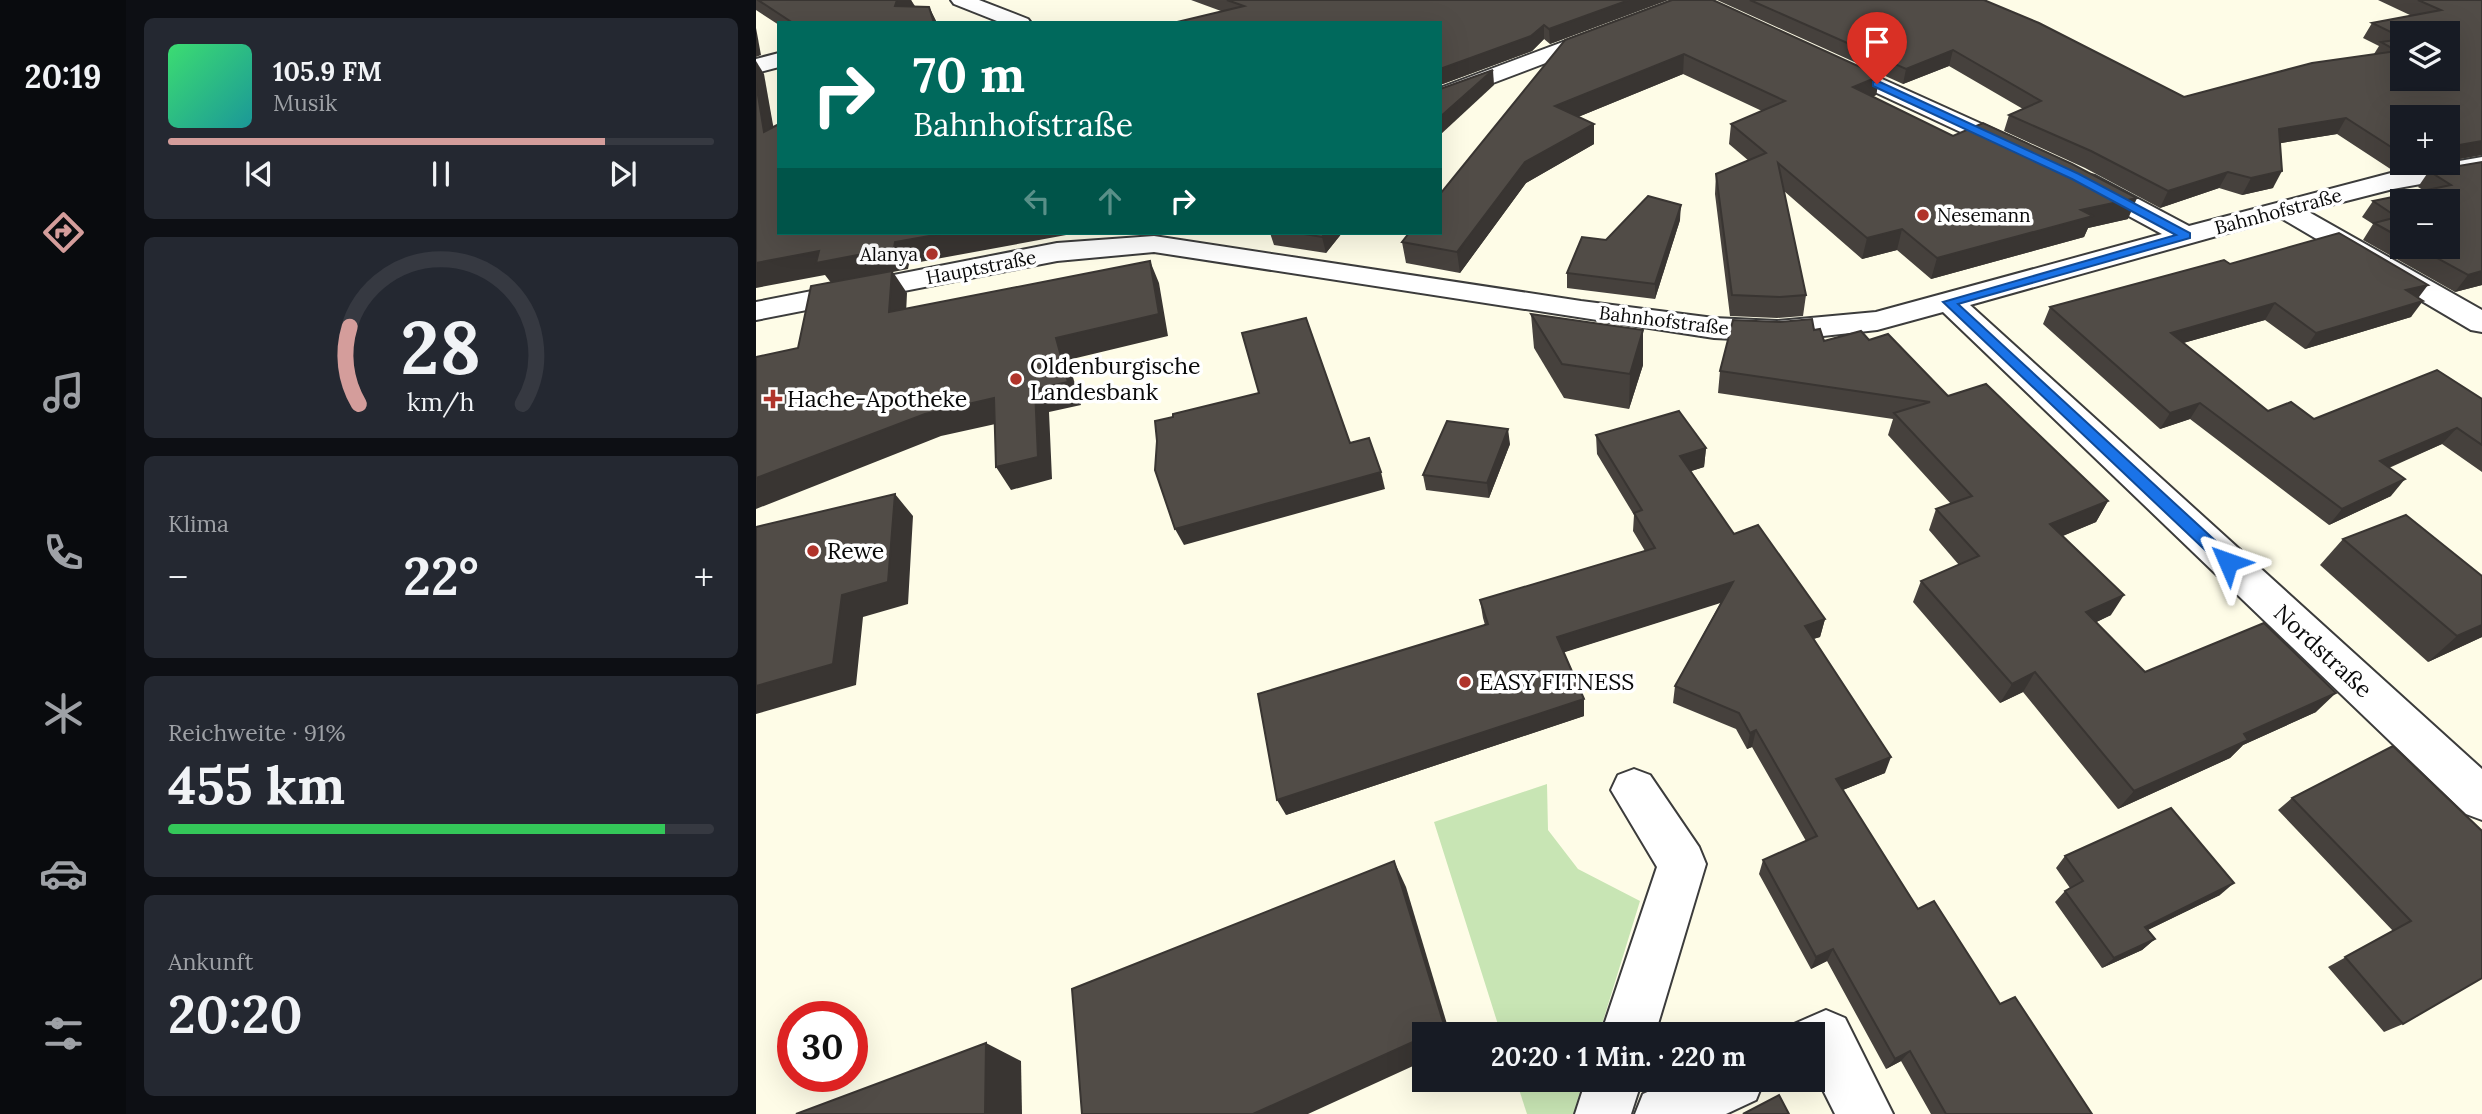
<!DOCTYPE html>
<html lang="de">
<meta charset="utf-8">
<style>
:root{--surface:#171b24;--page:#242831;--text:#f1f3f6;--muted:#9ea1a6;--line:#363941;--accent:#d49d9b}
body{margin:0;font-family:Lora,serif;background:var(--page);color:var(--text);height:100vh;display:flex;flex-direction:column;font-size:26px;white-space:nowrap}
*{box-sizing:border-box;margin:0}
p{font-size:23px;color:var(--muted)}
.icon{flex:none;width:38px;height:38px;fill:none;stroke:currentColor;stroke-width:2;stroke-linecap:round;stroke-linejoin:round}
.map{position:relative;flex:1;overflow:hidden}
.panel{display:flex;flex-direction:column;gap:18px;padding:18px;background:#0d0f14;width:630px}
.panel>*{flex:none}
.banner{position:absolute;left:21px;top:21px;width:665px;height:214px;border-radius:0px;box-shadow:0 7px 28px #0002;background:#00695c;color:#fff;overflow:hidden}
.tools{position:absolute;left:1634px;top:21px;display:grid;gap:14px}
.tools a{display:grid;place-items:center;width:70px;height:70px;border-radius:0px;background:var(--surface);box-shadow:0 7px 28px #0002;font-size:35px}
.speed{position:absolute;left:21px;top:1001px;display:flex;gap:14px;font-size:35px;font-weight:700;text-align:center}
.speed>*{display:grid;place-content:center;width:91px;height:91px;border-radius:50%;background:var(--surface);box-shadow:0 7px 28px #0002;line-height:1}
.speed .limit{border:10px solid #d22;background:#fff;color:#111}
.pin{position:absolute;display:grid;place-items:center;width:60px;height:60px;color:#fff;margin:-72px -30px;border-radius:50% 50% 50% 0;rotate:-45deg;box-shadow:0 0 7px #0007}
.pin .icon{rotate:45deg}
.me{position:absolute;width:77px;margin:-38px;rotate:313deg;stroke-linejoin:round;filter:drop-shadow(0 0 5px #0008)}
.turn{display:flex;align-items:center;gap:24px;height:147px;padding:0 21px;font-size:32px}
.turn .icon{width:91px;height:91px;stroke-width:2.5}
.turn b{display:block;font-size:49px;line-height:60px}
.lanes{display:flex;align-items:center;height:66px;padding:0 21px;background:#0003;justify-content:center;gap:35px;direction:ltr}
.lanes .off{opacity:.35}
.big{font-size:52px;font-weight:700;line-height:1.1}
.panel .card{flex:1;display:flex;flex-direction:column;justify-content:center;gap:10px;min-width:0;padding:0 24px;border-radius:10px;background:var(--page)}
.panel .dial{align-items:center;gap:0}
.dial svg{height:182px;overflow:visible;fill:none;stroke:var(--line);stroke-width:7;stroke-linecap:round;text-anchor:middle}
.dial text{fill:var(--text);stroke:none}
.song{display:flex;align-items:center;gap:21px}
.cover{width:84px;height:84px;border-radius:10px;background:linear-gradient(135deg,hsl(140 70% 55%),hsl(180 70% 35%))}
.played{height:7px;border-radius:4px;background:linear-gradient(90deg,var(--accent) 80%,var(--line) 80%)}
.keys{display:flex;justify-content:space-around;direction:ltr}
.heat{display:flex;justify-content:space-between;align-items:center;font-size:38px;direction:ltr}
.charge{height:10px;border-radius:5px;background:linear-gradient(90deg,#34c759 91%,var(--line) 0)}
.trip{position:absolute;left:656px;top:1022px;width:413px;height:70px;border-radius:0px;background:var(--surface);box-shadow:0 7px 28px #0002;font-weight:700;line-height:70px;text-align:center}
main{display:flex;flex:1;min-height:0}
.tab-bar{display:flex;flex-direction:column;width:126px;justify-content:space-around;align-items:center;background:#090b0e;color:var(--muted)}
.tab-bar .icon{width:49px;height:49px}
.tab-bar .active{color:var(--accent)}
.tab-bar b{font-size:32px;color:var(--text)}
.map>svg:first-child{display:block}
.green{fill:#c8e5b4}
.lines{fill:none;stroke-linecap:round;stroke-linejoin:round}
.street-casing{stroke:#3c3c3c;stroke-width:4}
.street{fill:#fff;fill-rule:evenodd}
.wall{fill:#46413d;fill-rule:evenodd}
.shaded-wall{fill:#393532}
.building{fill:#514c47;stroke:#393532;stroke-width:2}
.route{fill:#1a73e8;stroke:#114b97;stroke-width:2}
.poi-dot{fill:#b0342b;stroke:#fff;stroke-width:2.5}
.labels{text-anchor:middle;stroke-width:7;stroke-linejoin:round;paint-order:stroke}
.far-street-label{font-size:19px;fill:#090909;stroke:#fff}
.far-poi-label{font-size:19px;fill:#090909;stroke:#fff;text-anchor:start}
.poi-label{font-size:23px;fill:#090909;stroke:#fff;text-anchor:start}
.street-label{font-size:23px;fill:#090909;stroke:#fff}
</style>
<main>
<nav class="tab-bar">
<b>20:19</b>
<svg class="icon active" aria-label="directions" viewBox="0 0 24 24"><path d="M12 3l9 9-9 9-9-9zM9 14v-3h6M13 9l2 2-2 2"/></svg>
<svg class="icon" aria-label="music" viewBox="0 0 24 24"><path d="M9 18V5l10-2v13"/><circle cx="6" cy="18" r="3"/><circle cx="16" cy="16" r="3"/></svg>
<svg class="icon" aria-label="phone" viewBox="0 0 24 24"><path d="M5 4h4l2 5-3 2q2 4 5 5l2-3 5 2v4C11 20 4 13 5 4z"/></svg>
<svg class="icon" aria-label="climate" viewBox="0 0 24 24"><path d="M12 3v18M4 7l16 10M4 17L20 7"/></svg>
<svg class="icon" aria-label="car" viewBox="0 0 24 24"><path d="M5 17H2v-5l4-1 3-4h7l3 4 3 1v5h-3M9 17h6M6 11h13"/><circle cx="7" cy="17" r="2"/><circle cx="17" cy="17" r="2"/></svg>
<svg class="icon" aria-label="filters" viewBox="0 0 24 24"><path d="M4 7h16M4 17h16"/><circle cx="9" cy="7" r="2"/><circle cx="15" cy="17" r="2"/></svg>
</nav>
<section class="panel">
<div class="card">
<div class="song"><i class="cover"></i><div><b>105.9 FM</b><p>Musik</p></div></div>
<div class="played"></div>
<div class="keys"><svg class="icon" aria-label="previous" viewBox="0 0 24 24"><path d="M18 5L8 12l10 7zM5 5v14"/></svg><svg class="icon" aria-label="pause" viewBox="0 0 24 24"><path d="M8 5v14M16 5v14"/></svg><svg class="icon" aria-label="next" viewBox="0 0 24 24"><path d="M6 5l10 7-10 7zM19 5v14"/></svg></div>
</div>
<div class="card dial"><svg viewBox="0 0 100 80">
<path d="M14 69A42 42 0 1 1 86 69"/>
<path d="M14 69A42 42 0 0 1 10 35" stroke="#d49d9b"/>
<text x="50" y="56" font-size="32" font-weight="700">28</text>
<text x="50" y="72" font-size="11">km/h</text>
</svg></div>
<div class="card"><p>Klima</p>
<div class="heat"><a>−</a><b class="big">22°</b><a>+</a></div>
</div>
<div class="card"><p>Reichweite · 91%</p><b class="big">455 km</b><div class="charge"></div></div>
<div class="card"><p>Ankunft</p><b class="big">20:20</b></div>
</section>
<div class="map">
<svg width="1726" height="1114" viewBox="0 0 1726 1114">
<rect width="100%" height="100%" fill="#fefce7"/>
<g class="green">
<polygon points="791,784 792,830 822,869 884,901 843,1034 745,1034 678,822"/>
<polygon points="760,1080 829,1080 818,1114 771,1114"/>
</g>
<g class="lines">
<defs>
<g id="street">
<polygon points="195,0 223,0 272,19 275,23 246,23 198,4"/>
<polygon points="919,0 948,0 945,4 684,103 684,88"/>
<polygon points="23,53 23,67 0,73 0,59"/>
<polygon points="1073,55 1272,145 1276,150 1272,155 1263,158 1254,155 1065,67 1062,62 1065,57"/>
<polygon points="1726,157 1726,173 1637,189 1551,211 1726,310 1726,332 1715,330 1525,218 1214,305 1726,769 1726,820 1710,814 1187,312 1121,330 1021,341 958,338 398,252 301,261 0,320 0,302 301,243 398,236 825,301 958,318 1021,321 1120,312 1406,234 1321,188 1317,182 1321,176 1330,174 1339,176 1433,226 1635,173"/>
<polygon points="878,769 894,775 943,847 950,864 899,1034 845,1034 901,867 855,790 862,775"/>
<polygon points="1070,1010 1089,1018 1137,1114 1079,1114 1057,1070 1057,1034 1033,1034 1038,1024"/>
<polygon points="830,1080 886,1080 875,1114 819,1114"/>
<polygon points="918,1080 1008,1080 1000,1100 970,1114 879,1114 887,1094"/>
</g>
</defs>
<use href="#street" class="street-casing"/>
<use href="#street" class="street"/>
</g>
<g class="wall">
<polygon points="0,0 155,0 159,6 173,7 181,23 23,23 23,25 0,10"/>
<polygon points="435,0 912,0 794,44 788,39 776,51 684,85 684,23 465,11"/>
<polygon points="916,0 1124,76 1120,95 1117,97 1197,136 1372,219 1332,228 1328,237 1175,279 1141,250 1106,259 1028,191 1050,295 1047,316 1021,318 974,316 959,194 960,174 993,161 973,144 975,124 1006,111 927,74 822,117 838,144 770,183 704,273 650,263 646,242"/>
<path d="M961,0h267l200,97 190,-43 5,-8 -16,-8 9,-15 40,-7 -34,-16h104v155l-34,6v-44l-45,46h34l-45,7 -55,-36 -57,9 -7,45 -31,7 -23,-7 -59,20 -75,-40 -81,-37 5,-16 14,-6 -74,-43 -46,18zM1647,33l45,46h-45z"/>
<path d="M1726,162v123l-27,7 -92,-52 10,-16 -11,-7 11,-16 50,-11 -5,-3 11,-16zM1647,201l45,46h-45z"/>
<polygon points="924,220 899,299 811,288 811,273 850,240"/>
<polygon points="514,233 586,233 570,253 518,245"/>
<polygon points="1474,264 1663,298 1655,317 1549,349 1509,320 1427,343 1512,411 1558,419 1726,399 1726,472 1686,444 1633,468 1635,496 1573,525 1434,419 1404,429 1287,324 1294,307"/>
<polygon points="775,314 887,365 873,409 808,398 778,348"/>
<polygon points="1058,330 1068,341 1113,340 1192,396 1352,501 1340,522 1307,536 1355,615 1340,622 1389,672 1560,712 1487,745 1474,758 1362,809 1267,692 1244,703 1157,602 1165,581 1203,565 1173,530 1180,509 1195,504 1132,435 1137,419 962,393 964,371"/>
<polygon points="840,435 950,448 948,467 935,471 978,534 1069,619 1064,637 1057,639 1129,773 1087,790 1162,909 1336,1114 1175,1114 1145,1061 1130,1069 1071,961 1055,969 1003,874 1007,860 1050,841 996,747 991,749 980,729 917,703 919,686 965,602 808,652 828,699 828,716 530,815 729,625 727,618 724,600 889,551 877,531 878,515 841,454"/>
<polygon points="754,444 733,498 670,490 667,475"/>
<polygon points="1587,539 1726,576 1726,637 1672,662 1564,565"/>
<polygon points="1536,798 1726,831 1647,1024 1628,1032 1572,967 1637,931 1522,810"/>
<polygon points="1309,856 1464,895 1392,930 1399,939 1386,950 1346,968 1299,902 1309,891 1314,888 1300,868"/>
</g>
<g class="shaded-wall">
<polygon points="141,0 155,0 162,14 139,6"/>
<polygon points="873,0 912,0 794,44 793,29"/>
<polygon points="173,7 181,23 178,23"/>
<polygon points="788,25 788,39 776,51 684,85 684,69"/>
<polygon points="0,28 5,55 0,57"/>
<polygon points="1197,50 1193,66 1147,84 1150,69"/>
<polygon points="928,54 927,74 800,126 799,106"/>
<polygon points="0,61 8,74 22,153 8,132 0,84"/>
<polygon points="737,70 738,85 684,135 684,117"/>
<polygon points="1124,76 1120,95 1094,106 1097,87"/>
<polygon points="1590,118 1581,134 1514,145 1523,129"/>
<polygon points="838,124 838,144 770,183 704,273 701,252 769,162"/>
<polygon points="1726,141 1726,155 1692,161 1692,147"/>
<polygon points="1646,154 1647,163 1681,163 1636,170"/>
<polygon points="1526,171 1517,188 1486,195 1495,178"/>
<polygon points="1472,172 1463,188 1404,208 1412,191"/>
<polygon points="1381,198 1372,219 1332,228 1328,237 1175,279 1181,258 1325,210"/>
<polygon points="925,205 924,220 899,299 899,284"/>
<polygon points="1146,229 1141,250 1106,259 1111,238"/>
<polygon points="190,233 321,233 153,264 152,269 137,272 151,293 149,335 76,284 69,275 0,288 0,263 63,251 139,242"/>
<polygon points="569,233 586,233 570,253 566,237"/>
<polygon points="394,261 403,283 412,336 312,360 325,405 293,412 296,479 255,490 240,467 279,389 300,338"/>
<polygon points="1726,271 1726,285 1699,292 1712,275"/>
<polygon points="1672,285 1660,301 1650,290"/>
<polygon points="1667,301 1655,317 1549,349 1560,333"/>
<polygon points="1519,303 1509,320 1406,349 1415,333"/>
<polygon points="887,330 887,365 873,409 874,374"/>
<polygon points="238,398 253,421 185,436 0,509 0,478 169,414"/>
<polygon points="1444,403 1434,419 1404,429 1414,413"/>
<polygon points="1701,428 1686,444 1610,477 1624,461"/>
<polygon points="752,429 754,444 733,498 731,483"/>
<polygon points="950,448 948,467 923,475 924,456"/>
<polygon points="625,472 629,489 428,545 419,529"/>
<polygon points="1649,479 1635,496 1573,525 1586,509"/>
<polygon points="139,494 157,516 152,604 107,617 100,685 0,714 0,686 86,595"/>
<polygon points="1352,501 1340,522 1284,545 1294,524"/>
<polygon points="977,582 974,600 803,654 801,637"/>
<polygon points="1368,595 1355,615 1318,633 1330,612"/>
<polygon points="1069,619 1064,637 1044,643 1049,626"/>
<polygon points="1726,625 1726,637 1672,662 1701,636"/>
<polygon points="1279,672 1267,692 1244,703 1256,684"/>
<polygon points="1580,693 1560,712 1487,745 1474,758 1362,809 1378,791 1488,734"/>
<polygon points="828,699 828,716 530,815 521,800"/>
<polygon points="1000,730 996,747 991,749 994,733"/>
<polygon points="1135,757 1129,773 1074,795 1080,779"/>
<polygon points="638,861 650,887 694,1034 675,1034"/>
<polygon points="1478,883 1464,895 1377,937 1389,927"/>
<polygon points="1399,939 1386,950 1346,968 1358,958"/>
<polygon points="1077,949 1071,961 1055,969 1060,957"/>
<polygon points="668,1037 668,1061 552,1114 497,1114"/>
<polygon points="230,1043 265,1061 266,1114 229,1114"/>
<polygon points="1154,1051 1145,1061 1130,1069 1139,1059"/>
</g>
<g class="building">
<polygon points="2,0 141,0 139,6 173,7 178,23 37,23"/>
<polygon points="471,0 873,0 793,29 788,25 775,36 684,69 684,23 417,23 488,6"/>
<polygon points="916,0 957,0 1124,76 1097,87 1197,136 1227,123 1316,164 1381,198 1325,210 1337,216 1181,258 1146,229 1111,238 1022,163 1050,295 1024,297 976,295 960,174 1010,153 975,124 1029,101 928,54 799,106 838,124 769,162 701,252 646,242 653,233 684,233 684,194 809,40"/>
<polygon points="994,0 1228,0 1283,23 1428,97 1556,63 1641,51 1625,42 1647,39 1647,79 1692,79 1692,33 1647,33 1647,38 1616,23 1685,10 1662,0 1726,0 1726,141 1692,147 1692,117 1647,117 1646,154 1590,118 1523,129 1526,171 1495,178 1472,172 1412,191 1335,151 1253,115 1285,101 1197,50 1150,69"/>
<polygon points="737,70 684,117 684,89"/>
<polygon points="0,83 8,132 23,124 23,233 190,233 139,242 138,248 60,263 63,251 0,263"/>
<polygon points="1726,162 1726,271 1712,275 1661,247 1692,247 1692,201 1647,201 1647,239 1618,223 1641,217 1617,201 1695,185 1673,171"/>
<polygon points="892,196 925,205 899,284 811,273 826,237 850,240"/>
<polygon points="542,233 569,233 566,237"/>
<polygon points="1583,233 1672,285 1650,290 1667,301 1560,333 1519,303 1415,333 1512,411 1535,402 1558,419 1681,370 1726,399 1726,445 1701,428 1624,461 1649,479 1586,509 1444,403 1414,413 1294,307 1468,260 1474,264"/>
<polygon points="394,261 403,314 300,338 312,382 279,389 282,457 240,467 238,398 169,414 0,478 0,357 42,348 55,286 136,271 133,312"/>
<polygon points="775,314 887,330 874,374 806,364"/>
<polygon points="550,318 594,443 613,438 625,472 419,529 399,470 401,441 399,421 417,417 417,414 503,393 486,333"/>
<polygon points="1056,319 1058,330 1064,329 1068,341 1105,331 1113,340 1132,334 1192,396 1230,384 1352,501 1294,524 1368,595 1330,612 1389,672 1508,623 1580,693 1488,734 1492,740 1378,791 1279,672 1256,684 1165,581 1223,556 1180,509 1216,496 1138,413 1174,402 964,371 977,320 1024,322"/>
<polygon points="923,411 950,448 924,456 978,534 1002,525 1069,619 1049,626 1135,757 1080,779 1162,909 1178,901 1244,1004 1259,997 1336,1114 1190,1114 1154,1051 1139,1059 1077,949 1060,957 1007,860 1061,836 1000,730 994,733 983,713 919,686 977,582 801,637 828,699 521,800 502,694 732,624 724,600 899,548 878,513 886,510 840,435"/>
<polygon points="691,421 752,429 731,483 667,475"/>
<polygon points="139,494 132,582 86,595 77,664 0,686 0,527"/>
<polygon points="1650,515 1726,576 1726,625 1701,636 1587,539"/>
<polygon points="1637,746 1726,831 1726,978 1647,1024 1589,957 1655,921 1536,798"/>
<polygon points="1415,808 1478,883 1389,927 1399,939 1358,958 1309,891 1327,881 1309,856"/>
<polygon points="638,861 689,1028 675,1034 668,1034 668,1037 497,1114 326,1114 316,989"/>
<polygon points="230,1043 229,1114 40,1114"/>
<polygon points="1023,1095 1033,1114 987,1114"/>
</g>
<polygon class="route" points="1117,82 1124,82 1323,174 1434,233 1434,238 1202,304 1477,557 1480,562 1477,566 1466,566 1187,302 1420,235 1316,179 1117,86"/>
<g class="poi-dot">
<circle cx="1167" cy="215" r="7"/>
<circle cx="176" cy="254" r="7"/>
<circle cx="260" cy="379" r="7"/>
<path d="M13.5 388.5h7v7h7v7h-7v7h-7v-7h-7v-7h7z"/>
<circle cx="57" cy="551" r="7"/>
<circle cx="709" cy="682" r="7"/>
</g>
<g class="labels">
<g class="far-street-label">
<text transform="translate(1522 211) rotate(-15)" y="7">Bahnhofstraße</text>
<text transform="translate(225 267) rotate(-11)" y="7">Hauptstraße</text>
<text transform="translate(908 320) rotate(7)" y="7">Bahnhofstraße</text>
</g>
<g class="far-poi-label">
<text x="1181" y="222">Nesemann</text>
<text x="162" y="261" text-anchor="end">Alanya</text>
</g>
<g class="poi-label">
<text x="274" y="374">Oldenburgische<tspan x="274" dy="26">Landesbank</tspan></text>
<text x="31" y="407">Hache-Apotheke</text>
<text x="71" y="559">Rewe</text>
<text x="723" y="690">EASY FITNESS</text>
</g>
<g class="street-label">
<text transform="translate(1567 651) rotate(43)" y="8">Nordstraße</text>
</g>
</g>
</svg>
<div class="tools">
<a><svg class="icon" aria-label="layers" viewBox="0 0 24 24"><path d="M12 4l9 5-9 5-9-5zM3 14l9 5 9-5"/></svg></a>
<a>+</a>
<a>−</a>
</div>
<div class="speed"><div class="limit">30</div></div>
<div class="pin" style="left:1121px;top:84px;background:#d93025"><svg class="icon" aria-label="arrive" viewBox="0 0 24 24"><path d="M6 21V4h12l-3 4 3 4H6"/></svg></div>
<svg class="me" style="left:1472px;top:562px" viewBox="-20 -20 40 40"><path d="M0-17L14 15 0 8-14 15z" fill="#1a73e8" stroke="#fff" stroke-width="4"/></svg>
<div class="trip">20:20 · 1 Min. · 220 m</div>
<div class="banner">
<div class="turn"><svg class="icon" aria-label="right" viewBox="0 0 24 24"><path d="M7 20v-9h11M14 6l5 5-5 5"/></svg><div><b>70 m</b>Bahnhofstraße</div></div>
<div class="lanes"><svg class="icon off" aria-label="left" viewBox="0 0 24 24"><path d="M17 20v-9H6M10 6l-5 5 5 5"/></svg><svg class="icon off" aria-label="ahead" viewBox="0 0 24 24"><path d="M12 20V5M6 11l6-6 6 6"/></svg><svg class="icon" aria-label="right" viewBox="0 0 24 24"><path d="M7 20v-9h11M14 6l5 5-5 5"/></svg></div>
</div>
</div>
</main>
